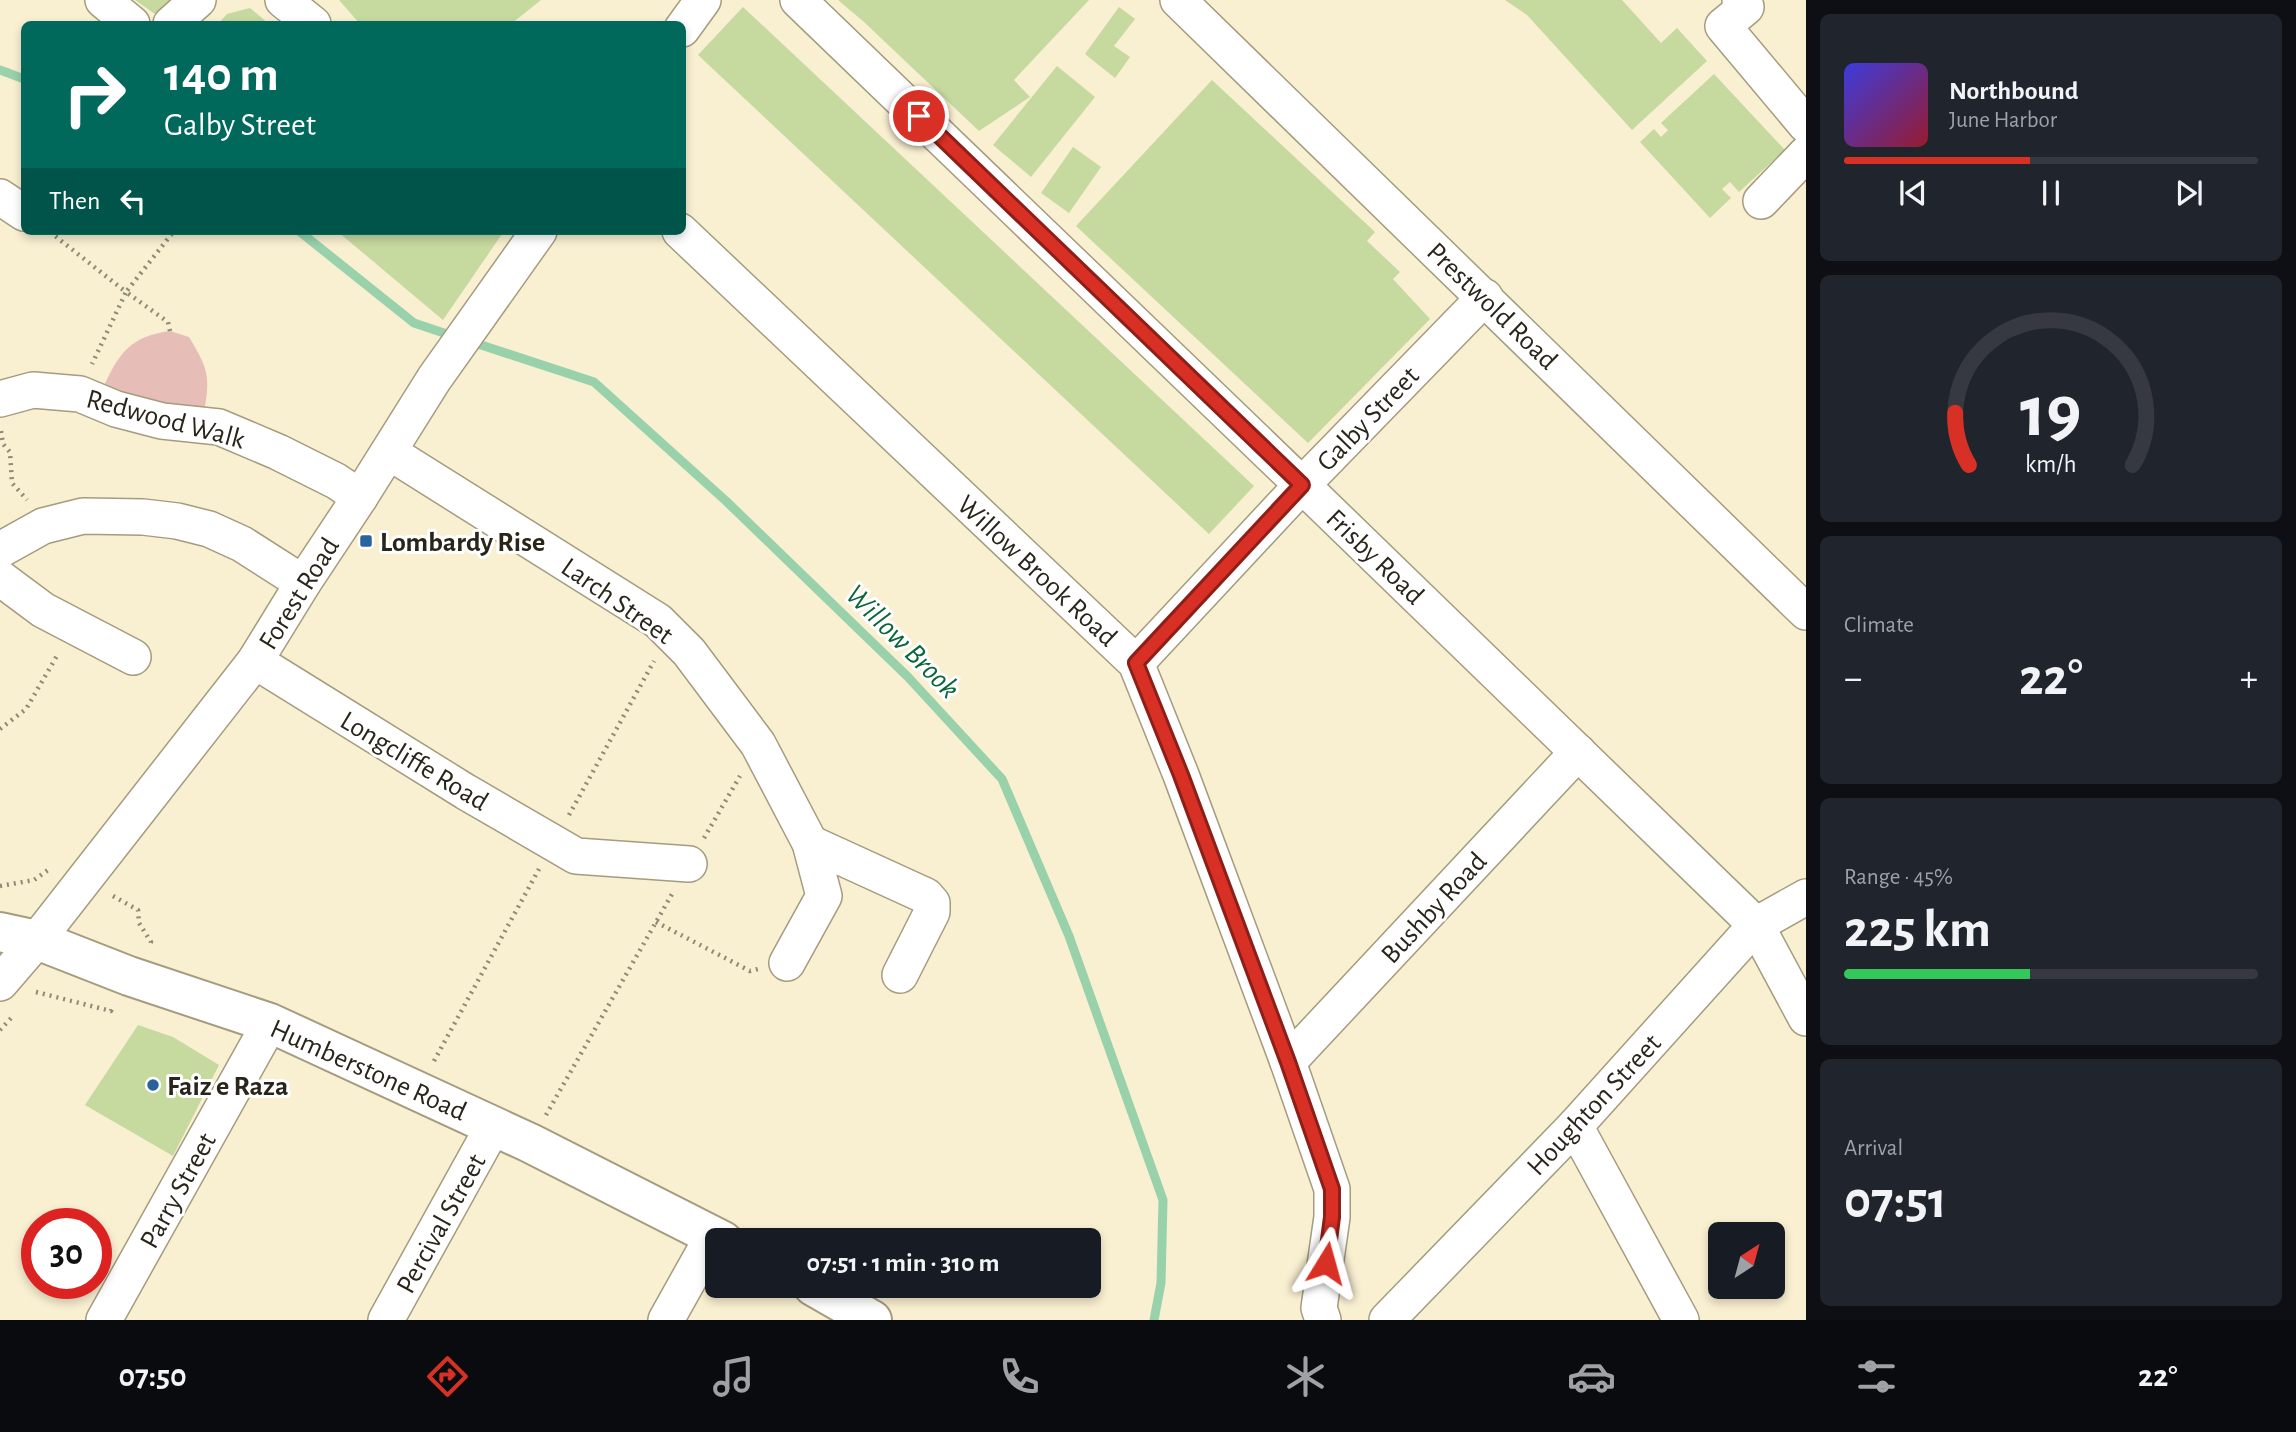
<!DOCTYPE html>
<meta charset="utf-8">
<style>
:root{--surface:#171b24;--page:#20242c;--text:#f1f3f6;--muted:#9ea1a6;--line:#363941;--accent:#d93025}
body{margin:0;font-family:"Alegreya Sans",sans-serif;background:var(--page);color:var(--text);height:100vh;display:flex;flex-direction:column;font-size:26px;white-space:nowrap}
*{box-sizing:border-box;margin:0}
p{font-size:23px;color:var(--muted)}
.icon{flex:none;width:38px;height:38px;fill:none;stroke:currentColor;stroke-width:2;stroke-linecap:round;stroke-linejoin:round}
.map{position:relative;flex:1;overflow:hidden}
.sheet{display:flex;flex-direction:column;gap:14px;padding:14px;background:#0d0f14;width:490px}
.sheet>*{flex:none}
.top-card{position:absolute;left:21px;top:21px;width:665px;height:214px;border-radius:10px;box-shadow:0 4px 10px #0003;background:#00695c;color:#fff;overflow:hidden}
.needle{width:46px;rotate:36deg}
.buttons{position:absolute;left:1708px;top:1222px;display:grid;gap:14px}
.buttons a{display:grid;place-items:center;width:77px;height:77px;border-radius:10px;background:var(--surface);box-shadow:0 4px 10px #0003;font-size:35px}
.speed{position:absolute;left:21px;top:1208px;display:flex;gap:14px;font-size:35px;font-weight:700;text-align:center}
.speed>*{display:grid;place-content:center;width:91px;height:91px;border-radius:50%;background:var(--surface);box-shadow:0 4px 10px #0003;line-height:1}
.speed .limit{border:10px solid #d22;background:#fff;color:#111}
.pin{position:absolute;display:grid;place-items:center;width:60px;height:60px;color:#fff;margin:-30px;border:4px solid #fff;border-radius:50%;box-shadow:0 2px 7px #0007}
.me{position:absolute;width:77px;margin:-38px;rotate:8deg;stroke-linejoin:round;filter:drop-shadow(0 0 5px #0008)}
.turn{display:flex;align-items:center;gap:24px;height:147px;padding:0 28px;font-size:32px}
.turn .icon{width:91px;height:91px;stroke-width:2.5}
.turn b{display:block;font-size:49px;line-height:60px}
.then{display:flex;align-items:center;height:66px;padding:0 28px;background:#0003;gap:14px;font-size:26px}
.big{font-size:52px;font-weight:700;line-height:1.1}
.sheet .widget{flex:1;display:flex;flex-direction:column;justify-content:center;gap:10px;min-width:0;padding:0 24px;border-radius:10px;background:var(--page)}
.sheet .dial{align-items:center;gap:0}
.dial svg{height:182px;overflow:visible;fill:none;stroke:var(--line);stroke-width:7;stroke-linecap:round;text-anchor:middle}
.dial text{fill:var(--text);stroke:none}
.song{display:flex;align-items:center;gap:21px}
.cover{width:84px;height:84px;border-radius:10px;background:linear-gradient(135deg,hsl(240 70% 55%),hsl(350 70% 35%))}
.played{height:7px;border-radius:4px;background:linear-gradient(90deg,var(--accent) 45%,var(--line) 45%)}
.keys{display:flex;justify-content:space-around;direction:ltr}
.heat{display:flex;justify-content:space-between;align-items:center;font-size:38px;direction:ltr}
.charge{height:10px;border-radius:5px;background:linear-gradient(90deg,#34c759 45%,var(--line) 0)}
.trip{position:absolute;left:705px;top:1228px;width:396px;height:70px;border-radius:10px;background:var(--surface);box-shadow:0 4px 10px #0003;font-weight:700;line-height:70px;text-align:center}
.tabs{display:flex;height:112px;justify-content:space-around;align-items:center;background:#090b0e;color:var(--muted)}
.tabs .icon{width:49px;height:49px}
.tabs .active{color:var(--accent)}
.tabs b{font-size:32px;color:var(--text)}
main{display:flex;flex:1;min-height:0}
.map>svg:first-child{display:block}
.green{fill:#e7bdb8}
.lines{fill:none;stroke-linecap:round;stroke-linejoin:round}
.stream{stroke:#98d1aa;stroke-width:9}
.building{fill:#c6d99f}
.minor-casing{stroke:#a59b7f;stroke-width:38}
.major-casing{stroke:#a59b7f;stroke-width:42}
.path{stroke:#908974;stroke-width:4.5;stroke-dasharray:2 5;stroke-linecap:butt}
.minor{stroke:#fff;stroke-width:35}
.major{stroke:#fff;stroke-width:38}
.route-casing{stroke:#8d1f18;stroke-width:18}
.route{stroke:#d93025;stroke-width:12}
.poi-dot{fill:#28649b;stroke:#fff;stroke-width:2.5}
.labels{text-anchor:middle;stroke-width:6;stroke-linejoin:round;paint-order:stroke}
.street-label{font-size:28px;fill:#29251a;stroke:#fff}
.poi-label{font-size:28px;font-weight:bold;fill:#29251a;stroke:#fff;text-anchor:start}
.water-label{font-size:30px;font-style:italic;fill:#086738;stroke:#fff}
</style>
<main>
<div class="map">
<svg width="1806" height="1320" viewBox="0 0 1806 1320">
<rect width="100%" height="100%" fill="#f9efd1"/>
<path class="green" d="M170,331l19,6c18,30 22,39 15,74l-38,-2 -62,-23c15,-34 28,-50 66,-55z"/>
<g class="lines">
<g class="stream">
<polyline points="0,70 24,79"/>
<polyline points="299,231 414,323 456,337"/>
<polyline points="469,341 594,382 726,501 908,677 1002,779 1069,936 1163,1200 1161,1283 1154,1320"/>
</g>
</g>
<g class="building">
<polygon points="135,0 173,0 155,14"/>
<polygon points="339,0 541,0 511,24 360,24"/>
<polygon points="838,0 1089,0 1014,80 1030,97 979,131 864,22"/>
<polygon points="1505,0 1622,0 1661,43 1677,28 1707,61 1632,130 1527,15"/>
<polygon points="743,7 1254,486 1209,534 698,55"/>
<polygon points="1119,7 1135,19 1114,46 1130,57 1115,78 1085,54"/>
<polygon points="250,8 269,24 218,24 227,14"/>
<polygon points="1057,66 1095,97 1031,177 993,145"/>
<polygon points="1714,74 1785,150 1739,192 1730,182 1722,189 1731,198 1710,218 1640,142 1654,129 1661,137 1668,130 1661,123"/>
<polygon points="1212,80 1375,232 1367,241 1400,272 1393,279 1430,319 1308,443 1076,226"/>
<polygon points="1073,147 1101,167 1069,213 1041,193"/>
<polygon points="337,231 504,231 443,320"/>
<polygon points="138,1025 173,1037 219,1065 173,1156 85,1105"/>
</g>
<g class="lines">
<defs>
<g id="minor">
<polyline points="103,0 132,24"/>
<polyline points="283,0 313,24"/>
<polyline points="798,0 1302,485 1756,925 1806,1018"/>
<polyline points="1178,0 1806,612"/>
<polyline points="1740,0 1746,7 1723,26 1806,125"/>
<polyline points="171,24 198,0"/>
<polyline points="682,29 703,0"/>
<polyline points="0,197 24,213"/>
<polyline points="1761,201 1806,154"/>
<polyline points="680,231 1136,663 1181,775 1288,1062 1332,1189 1332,1217 1319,1308 1323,1320"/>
<polyline points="0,399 33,390 80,394 116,409 162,421 219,427 278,452 336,481 360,497"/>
<polyline points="389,452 658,621 689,652 758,744 810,843 824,896 787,963"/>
<polyline points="0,550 43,526 83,516 143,517 177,521 209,529 242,544 303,583"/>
<polyline points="0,578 43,610 133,657"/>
<polyline points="255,661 466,792 576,856 689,864"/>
<polyline points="1136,663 1302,485 1485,297"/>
<polyline points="810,843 926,896 932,903 932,912 900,975"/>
<polyline points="0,983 37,940 255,661 303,583 360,497 434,379 539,231"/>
<polyline points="1288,1062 1578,752"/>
<polyline points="1575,1126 1681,1320"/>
<polyline points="104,1320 270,1023"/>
<polyline points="386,1320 494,1125"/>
<polyline points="666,1320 713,1236"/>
<polyline points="1387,1320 1575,1126 1756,925 1806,897"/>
</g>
<g id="major">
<polyline points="0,932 37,940 129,976 270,1023 530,1143 723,1241"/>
<polyline points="813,1286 872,1320"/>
</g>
</defs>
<use href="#minor" class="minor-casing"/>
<use href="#major" class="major-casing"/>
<g class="path">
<polyline points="50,232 126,292 92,364"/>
<polyline points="170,331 168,322 126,292 174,231"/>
<polyline points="1,431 3,444 10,452 12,483 27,500"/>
<polyline points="0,729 26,709 58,654"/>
<polyline points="569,815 654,661"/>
<polyline points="704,838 740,776"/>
<polyline points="0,886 34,880 48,870"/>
<polyline points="113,896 138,910 139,923 151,942 148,947"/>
<polyline points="656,922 750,971 758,969"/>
<polyline points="36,992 111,1011 113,1006"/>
<polyline points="0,1030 14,1015"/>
<polyline points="434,1061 539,869"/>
<polyline points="546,1115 672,894"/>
</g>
<use href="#minor" class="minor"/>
<use href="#major" class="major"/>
</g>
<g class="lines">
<defs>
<polyline id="route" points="919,116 1302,485 1136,663 1181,775 1288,1062 1332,1189 1332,1217 1326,1263"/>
</defs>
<use href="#route" class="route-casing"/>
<use href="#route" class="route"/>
</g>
<g class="poi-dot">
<rect x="359" y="534" width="14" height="14" rx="3.5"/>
<circle cx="153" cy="1085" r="7"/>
</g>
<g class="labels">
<g class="street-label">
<text transform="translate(1493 305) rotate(44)" y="10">Prestwold Road</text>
<text transform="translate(166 418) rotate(15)" y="10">Redwood Walk</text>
<text transform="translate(1367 418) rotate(-46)" y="10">Galby Street</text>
<text transform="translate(1376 556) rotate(44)" y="10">Frisby Road</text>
<text transform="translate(1038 570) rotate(43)" y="10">Willow Brook Road</text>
<text transform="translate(298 593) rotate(-58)" y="10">Forest Road</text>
<text transform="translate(618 600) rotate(35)" y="10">Larch Street</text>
<text transform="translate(415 760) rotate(31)" y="10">Longcliffe Road</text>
<text transform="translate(1433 907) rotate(-47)" y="10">Bushby Road</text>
<text transform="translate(369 1069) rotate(24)" y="10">Humberstone Road</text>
<text transform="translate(1593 1104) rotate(-47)" y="10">Houghton Street</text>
<text transform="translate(177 1190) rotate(-61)" y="10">Parry Street</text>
<text transform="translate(440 1223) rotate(-61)" y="10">Percival Street</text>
</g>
<g class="poi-label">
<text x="380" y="551">Lombardy Rise</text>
<text x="167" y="1095">Faiz e Raza</text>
</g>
<g class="water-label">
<text transform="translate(903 641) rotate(45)" y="10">Willow Brook</text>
</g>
</g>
</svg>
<div class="buttons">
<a><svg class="needle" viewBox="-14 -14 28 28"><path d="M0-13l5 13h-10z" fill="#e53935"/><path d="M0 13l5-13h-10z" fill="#9ea1a6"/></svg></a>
</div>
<div class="speed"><div class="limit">30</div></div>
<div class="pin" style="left:919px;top:116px;background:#d93025"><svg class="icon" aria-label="arrive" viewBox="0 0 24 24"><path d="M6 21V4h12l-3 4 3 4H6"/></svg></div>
<svg class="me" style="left:1326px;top:1263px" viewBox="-20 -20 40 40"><path d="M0-17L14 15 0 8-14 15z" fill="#d93025" stroke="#fff" stroke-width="4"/></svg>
<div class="trip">07:51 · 1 min · 310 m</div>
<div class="top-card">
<div class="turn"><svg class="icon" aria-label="right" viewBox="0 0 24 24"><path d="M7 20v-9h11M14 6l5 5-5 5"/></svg><div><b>140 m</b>Galby Street</div></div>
<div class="then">Then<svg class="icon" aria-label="left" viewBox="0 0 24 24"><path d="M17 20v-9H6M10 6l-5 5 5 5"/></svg></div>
</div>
</div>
<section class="sheet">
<div class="widget">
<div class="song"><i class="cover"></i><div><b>Northbound</b><p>June Harbor</p></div></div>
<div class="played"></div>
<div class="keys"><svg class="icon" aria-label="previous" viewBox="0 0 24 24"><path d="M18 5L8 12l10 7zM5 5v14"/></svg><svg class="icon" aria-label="pause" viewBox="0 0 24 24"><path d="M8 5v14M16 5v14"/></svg><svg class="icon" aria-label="next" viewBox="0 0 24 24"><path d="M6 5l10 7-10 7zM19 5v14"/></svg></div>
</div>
<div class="widget dial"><svg viewBox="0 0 100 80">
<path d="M14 69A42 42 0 1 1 86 69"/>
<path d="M14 69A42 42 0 0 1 8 46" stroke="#d93025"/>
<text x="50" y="56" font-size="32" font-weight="700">19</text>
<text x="50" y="72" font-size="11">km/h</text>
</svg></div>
<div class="widget"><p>Climate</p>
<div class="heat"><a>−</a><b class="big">22°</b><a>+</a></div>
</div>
<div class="widget"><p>Range · 45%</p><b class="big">225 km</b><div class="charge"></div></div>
<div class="widget"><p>Arrival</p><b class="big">07:51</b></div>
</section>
</main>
<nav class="tabs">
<b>07:50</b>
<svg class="icon active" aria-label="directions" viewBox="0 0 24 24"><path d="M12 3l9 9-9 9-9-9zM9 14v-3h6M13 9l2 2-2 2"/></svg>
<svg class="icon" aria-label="music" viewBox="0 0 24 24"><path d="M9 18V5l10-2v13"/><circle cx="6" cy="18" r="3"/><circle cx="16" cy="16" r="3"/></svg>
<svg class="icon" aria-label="phone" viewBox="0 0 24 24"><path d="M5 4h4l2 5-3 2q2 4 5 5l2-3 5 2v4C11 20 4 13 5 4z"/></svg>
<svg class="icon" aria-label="climate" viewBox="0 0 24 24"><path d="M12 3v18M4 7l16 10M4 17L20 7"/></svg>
<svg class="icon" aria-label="car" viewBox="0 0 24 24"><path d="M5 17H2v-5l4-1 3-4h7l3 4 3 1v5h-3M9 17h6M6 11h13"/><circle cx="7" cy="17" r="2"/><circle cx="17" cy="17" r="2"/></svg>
<svg class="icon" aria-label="filters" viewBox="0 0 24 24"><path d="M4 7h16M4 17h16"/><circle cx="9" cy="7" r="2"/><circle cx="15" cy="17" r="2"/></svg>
<b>22°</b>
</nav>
